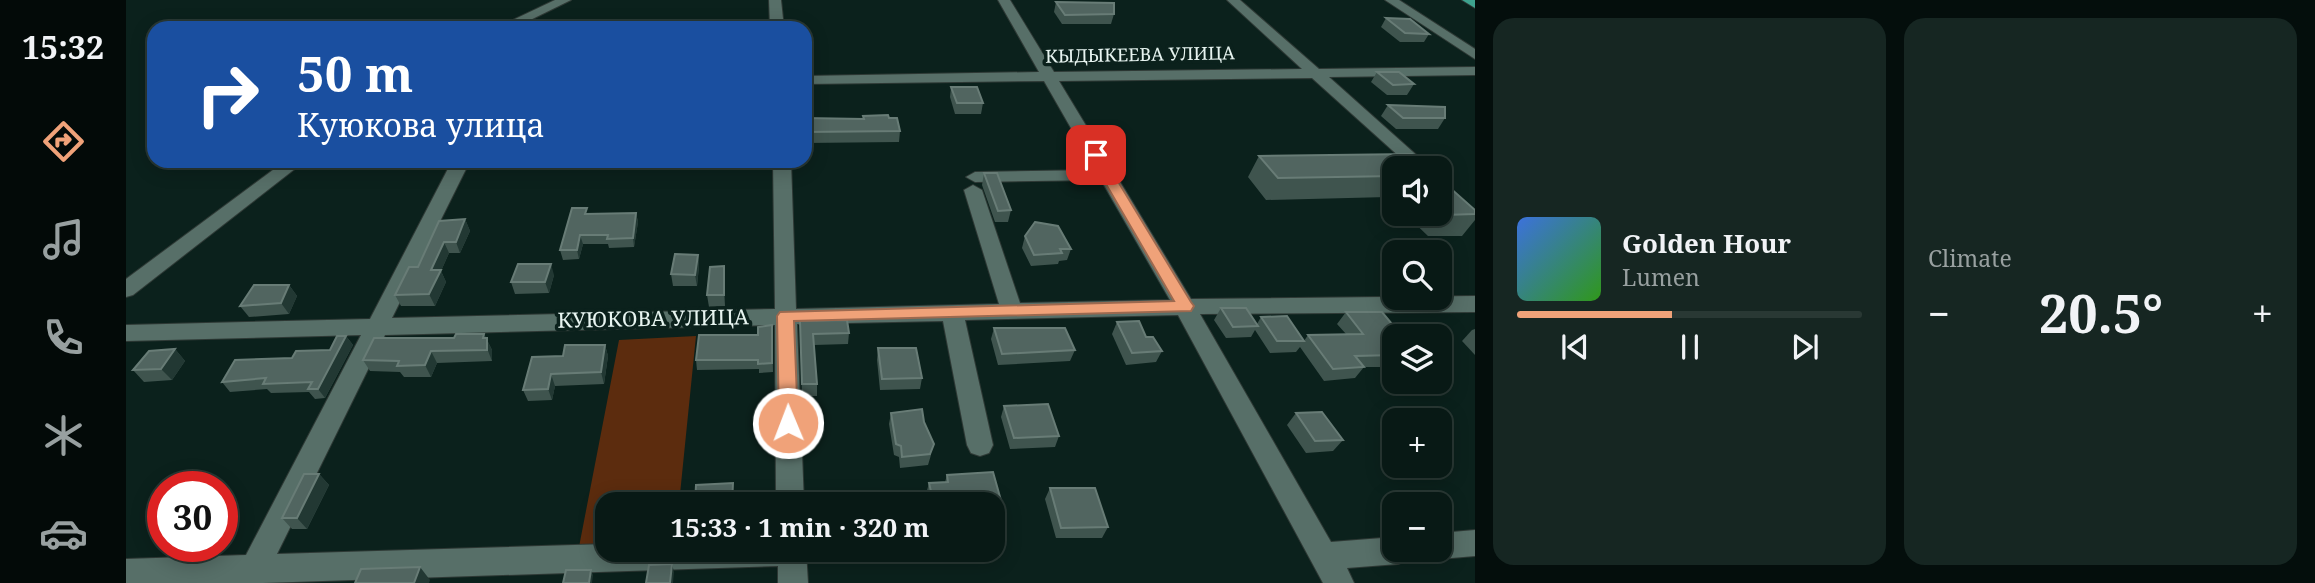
<!DOCTYPE html>
<meta charset="utf-8">
<style>
:root{--surface:#081915;--page:#162622;--text:#f1f3f6;--muted:#98a0a0;--line:#293834;--accent:#f0a279}
body{margin:0;font-family:"Noto Serif",serif;background:var(--page);color:var(--text);height:100vh;display:flex;flex-direction:column;font-size:26px;white-space:nowrap}
*{box-sizing:border-box;margin:0}
p{font-size:23px;color:var(--muted)}
.icon{flex:none;width:38px;height:38px;fill:none;stroke:currentColor;stroke-width:2;stroke-linecap:round;stroke-linejoin:round}
.map{position:relative;flex:1;overflow:hidden}
.side{display:flex;flex-direction:column;gap:18px;padding:18px;background:#040e0c;width:840px}
.side>*{flex:none}
.hud{position:absolute;left:21px;top:21px;width:665px;height:147px;border-radius:21px;box-shadow:0 4px 18px #0003,0 0 0 2px var(--line);background:#1a4fa0;color:#fff;overflow:hidden}
.controls{position:absolute;left:1256px;top:156px;display:grid;gap:14px}
.controls a{display:grid;place-items:center;width:70px;height:70px;border-radius:14px;background:var(--surface);box-shadow:0 4px 18px #0003,0 0 0 2px var(--line);font-size:35px}
.speed{position:absolute;left:21px;top:471px;display:flex;gap:14px;font-size:35px;font-weight:700;text-align:center}
.speed>*{display:grid;place-content:center;width:91px;height:91px;border-radius:50%;background:var(--surface);box-shadow:0 4px 18px #0003,0 0 0 2px var(--line);line-height:1}
.speed .limit{border:10px solid #d22;background:#fff;color:#111}
.pin{position:absolute;display:grid;place-items:center;width:60px;height:60px;color:#fff;margin:-30px;border-radius:14px;box-shadow:0 4px 10px #0006}
.me{position:absolute;width:77px;margin:-38px;rotate:359deg;stroke-linejoin:round;filter:drop-shadow(0 0 5px #0008)}
.turn{display:flex;align-items:center;gap:24px;height:147px;padding:0 35px;font-size:32px}
.turn .icon{width:91px;height:91px;stroke-width:2.5}
.turn b{display:block;font-size:49px;line-height:60px}
.big{font-size:52px;font-weight:700;line-height:1.1}
.side .tile{flex:1;display:flex;flex-direction:column;justify-content:center;gap:10px;min-width:0;padding:0 24px;border-radius:21px;background:var(--page)}
.song{display:flex;align-items:center;gap:21px}
.cover{width:84px;height:84px;border-radius:10px;background:linear-gradient(135deg,hsl(220 70% 55%),hsl(110 70% 35%))}
.played{height:7px;border-radius:4px;background:linear-gradient(90deg,var(--accent) 45%,var(--line) 45%)}
.keys{display:flex;justify-content:space-around;direction:ltr}
.heat{display:flex;justify-content:space-between;align-items:center;font-size:38px;direction:ltr}
.side .tiles{flex:1;display:grid;gap:18px;grid-template-columns:repeat(2,1fr)}
.trip{position:absolute;left:469px;top:492px;width:410px;height:70px;border-radius:21px;background:var(--surface);box-shadow:0 4px 18px #0003,0 0 0 2px var(--line);font-weight:700;line-height:70px;text-align:center}
main{display:flex;flex:1;min-height:0}
.menu{display:flex;flex-direction:column;width:126px;justify-content:space-around;align-items:center;background:#030a08;color:var(--muted)}
.menu .icon{width:49px;height:49px}
.menu .on{color:var(--accent)}
.menu b{font-size:32px;color:var(--text)}
.map>svg:first-child{display:block}
.green{fill:#5c2c0e}
.lines{fill:none;stroke-linecap:round;stroke-linejoin:round}
.minor-casing{stroke:#2e3935;stroke-width:2}
.major-casing{stroke:#2e3935;stroke-width:2}
.minor{fill:#576f68;fill-rule:evenodd}
.major{fill:#3ea28e;fill-rule:evenodd}
.wall{fill:#3f544e}
.shaded-wall{fill:#223833}
.building{fill:#516560;stroke:#687c76;stroke-width:2}
.route{fill:#f0a279;stroke:#9c694f;stroke-width:2}
.labels{text-anchor:middle;stroke-width:7;stroke-linejoin:round;paint-order:stroke}
.far-street-label{font-size:18px;fill:#e7f4f0;stroke:#0b211c}
.street-label{font-size:21px;fill:#e7f4f0;stroke:#0b211c}
</style>
<main>
<nav class="menu">
<b>15:32</b>
<svg class="icon on" aria-label="directions" viewBox="0 0 24 24"><path d="M12 3l9 9-9 9-9-9zM9 14v-3h6M13 9l2 2-2 2"/></svg>
<svg class="icon" aria-label="music" viewBox="0 0 24 24"><path d="M9 18V5l10-2v13"/><circle cx="6" cy="18" r="3"/><circle cx="16" cy="16" r="3"/></svg>
<svg class="icon" aria-label="phone" viewBox="0 0 24 24"><path d="M5 4h4l2 5-3 2q2 4 5 5l2-3 5 2v4C11 20 4 13 5 4z"/></svg>
<svg class="icon" aria-label="climate" viewBox="0 0 24 24"><path d="M12 3v18M4 7l16 10M4 17L20 7"/></svg>
<svg class="icon" aria-label="car" viewBox="0 0 24 24"><path d="M5 17H2v-5l4-1 3-4h7l3 4 3 1v5h-3M9 17h6M6 11h13"/><circle cx="7" cy="17" r="2"/><circle cx="17" cy="17" r="2"/></svg>
</nav>
<div class="map">
<svg width="1349" height="583" viewBox="0 0 1349 583">
<rect width="100%" height="100%" fill="#0b211c"/>
<polygon class="green" points="570,336 553,504 481,504 481,547 453,547 493,340"/>
<g class="lines">
<defs>
<g id="minor">
<polygon points="429,0 445,0 388,28 370,28"/>
<polygon points="643,0 655,0 658,28 644,28"/>
<polygon points="872,0 884,0 928,72 1176,69 1101,0 1114,0 1193,69 1349,67 1349,75 1203,77 1305,168 1286,168 1186,78 933,81 1065,299 1349,296 1349,312 1074,314 1205,542 1269,537 1269,550 1286,550 1282,560 1272,564 1221,568 1228,583 1197,583 1052,315 839,320 867,445 863,453 854,456 845,453 841,445 817,321 671,324 678,504 650,504 649,325 259,335 151,554 481,544 481,550 680,550 682,583 652,583 652,566 137,583 0,583 0,559 120,555 235,335 0,341 0,325 244,319 326,161 344,161 266,318 649,309 647,161 665,161 670,309 873,304 838,190 847,185 856,190 894,303 1044,300 975,180 849,182 840,177 849,172 969,170 918,81 679,84 679,76 913,72"/>
<polygon points="1259,0 1273,0 1349,49 1349,59"/>
<polygon points="159,161 179,161 7,295 0,297 0,279"/>
<polygon points="1349,530 1349,556 1314,559 1304,556 1301,550 1314,550 1314,533"/>
</g>
<polygon id="major" points="1336,0 1349,0 1349,8"/>
</defs>
<use href="#minor" class="minor-casing"/>
<use href="#major" class="major-casing"/>
<use href="#minor" class="minor"/>
<use href="#major" class="major"/>
</g>
<g class="wall">
<polygon points="930,2 988,14 985,24 936,24 928,12"/>
<polygon points="1260,18 1303,34 1298,42 1274,42 1255,27"/>
<polygon points="1251,72 1288,84 1281,95 1261,95 1245,82"/>
<polygon points="825,87 857,103 855,114 829,114 824,97"/>
<polygon points="1262,105 1319,118 1312,129 1270,129 1255,116"/>
<polygon points="679,118 763,118 774,131 773,142 679,143"/>
<polygon points="1133,156 1269,168 1269,204 1262,197 1140,200 1122,177"/>
<polygon points="858,173 885,210 882,222 869,222 856,185"/>
<polygon points="1314,179 1349,210 1349,220 1336,236 1302,236 1279,214 1314,214"/>
<polygon points="510,213 512,222 508,247 483,248 482,244 457,244 453,259 437,260 434,250 462,214"/>
<polygon points="339,219 344,231 334,253 323,253 315,271 320,282 309,306 275,306 269,295 292,267"/>
<polygon points="899,236 945,249 941,260 933,261 932,264 905,266 896,248"/>
<polygon points="572,255 573,266 571,286 547,286 545,274"/>
<polygon points="428,275 423,293 389,294 385,282"/>
<polygon points="599,278 599,306 583,307 581,295"/>
<polygon points="163,285 171,296 163,314 123,317 114,306"/>
<polygon points="1095,308 1131,324 1135,317 1178,341 1182,335 1220,334 1211,324 1220,312 1269,336 1269,371 1265,367 1238,367 1229,378 1198,381 1174,347 1170,352 1144,353 1129,330 1125,337 1100,338 1088,320"/>
<polygon points="991,322 1020,337 1036,351 1030,362 1000,365 986,334"/>
<polygon points="646,325 647,372 633,373 633,369 571,370 570,360 632,335"/>
<polygon points="868,328 949,350 944,361 872,365 865,339"/>
<polygon points="1349,329 1349,355 1336,341 1346,330"/>
<polygon points="674,332 723,333 722,344 688,345 691,384 691,396 676,396"/>
<polygon points="358,334 366,350 366,361 311,363 305,377 278,377 274,372 244,371 237,360 328,338"/>
<polygon points="220,336 227,345 199,398 189,399 183,392 145,393 141,389 104,392 96,382 166,358 204,350"/>
<polygon points="479,345 482,356 478,384 429,386 426,400 402,401 397,390 437,356"/>
<polygon points="752,348 796,378 794,389 754,390 751,360"/>
<polygon points="49,349 59,361 46,380 18,382 7,370"/>
<polygon points="878,406 933,436 929,447 884,449 875,417"/>
<polygon points="765,413 798,422 805,455 802,465 774,468 773,457 768,455 763,424"/>
<polygon points="1170,413 1217,440 1207,451 1180,453 1161,425"/>
<polygon points="193,474 203,485 181,529 166,529 156,518"/>
<polygon points="821,475 876,504 872,515 866,515 866,504 803,504 800,494 803,483 819,482"/>
<polygon points="924,488 982,527 976,538 930,538 919,499"/>
</g>
<g class="shaded-wall">
<polygon points="510,213 512,222 508,247 507,238"/>
<polygon points="339,219 344,231 334,253 330,242"/>
<polygon points="454,235 457,244 453,259 451,250"/>
<polygon points="318,242 323,253 315,271 320,282 309,306 303,294 305,270"/>
<polygon points="572,255 573,266 571,286 569,275"/>
<polygon points="425,264 428,275 423,293 419,282"/>
<polygon points="598,266 599,278 599,306 598,295"/>
<polygon points="163,285 171,296 163,314 155,303"/>
<polygon points="358,334 366,350 366,361 357,338"/>
<polygon points="220,336 227,345 199,398 192,389"/>
<polygon points="479,345 482,356 478,384 475,372"/>
<polygon points="49,349 59,361 46,380 35,369"/>
<polygon points="305,351 311,363 305,377 299,365"/>
<polygon points="425,374 429,386 426,400 422,389"/>
<polygon points="193,474 203,485 181,529 171,518"/>
<polygon points="546,564 548,572 547,583 544,583"/>
<polygon points="294,567 304,580 303,583 288,583"/>
<polygon points="465,570 467,575 466,583 463,583"/>
</g>
<g class="building">
<polygon points="930,2 988,3 988,14 939,15"/>
<polygon points="1260,18 1284,19 1303,34 1279,33"/>
<polygon points="1251,72 1273,72 1288,84 1267,85"/>
<polygon points="825,87 851,87 857,103 831,103"/>
<polygon points="1262,105 1319,107 1319,118 1277,118"/>
<polygon points="762,115 763,118 771,118 774,131 679,132 679,118 738,119 737,116"/>
<polygon points="1286,154 1302,168 1269,168 1269,176 1152,178 1133,156"/>
<polygon points="858,173 871,173 885,210 872,211"/>
<polygon points="1314,179 1349,210 1349,214 1318,215 1314,211"/>
<polygon points="446,208 461,208 459,214 510,213 507,238 481,239 482,235 454,235 451,250 434,250"/>
<polygon points="339,219 330,242 318,242 305,270 315,270 303,294 269,295 283,267 292,267 313,221"/>
<polygon points="909,222 932,226 945,249 934,249 936,253 908,255 899,236"/>
<polygon points="549,254 572,255 569,275 545,274"/>
<polygon points="392,264 425,264 419,282 385,282"/>
<polygon points="598,266 598,295 581,295 584,267"/>
<polygon points="128,285 163,285 155,303 114,306"/>
<polygon points="1095,308 1120,308 1132,326 1107,327"/>
<polygon points="1220,312 1256,312 1276,336 1269,336 1269,355 1229,356 1238,367 1207,369 1182,335 1237,334"/>
<polygon points="1161,316 1178,341 1151,341 1135,317"/>
<polygon points="721,320 723,333 687,334 691,384 676,384 674,321"/>
<polygon points="1013,321 1020,337 1027,337 1036,351 1006,353 991,322"/>
<polygon points="646,325 646,363 632,364 632,360 570,360 573,335 632,335 632,327"/>
<polygon points="868,328 939,328 949,350 876,354"/>
<polygon points="330,334 358,334 357,338 361,338 361,350 305,351 299,365 271,366 273,361 237,360 248,338 328,338"/>
<polygon points="211,336 220,336 192,389 182,389 186,382 137,384 140,378 96,382 109,360 166,358 170,351 204,350"/>
<polygon points="439,345 479,345 475,372 425,374 422,389 397,390 406,357 437,356"/>
<polygon points="752,348 790,348 796,378 756,379"/>
<polygon points="49,349 35,369 7,370 23,351"/>
<polygon points="922,404 933,436 888,438 878,406"/>
<polygon points="796,409 798,422 808,444 804,454 776,457 775,446 770,444 765,413"/>
<polygon points="1196,412 1217,440 1189,441 1170,413"/>
<polygon points="867,472 876,504 808,504 803,483 822,482 821,475"/>
<polygon points="178,474 193,474 171,518 156,518"/>
<polygon points="607,483 606,504 569,504 570,485"/>
<polygon points="924,488 969,488 982,527 935,528"/>
<polygon points="546,564 544,583 520,583 523,565"/>
<polygon points="294,567 288,583 229,583 235,569"/>
<polygon points="440,570 465,570 463,583 437,583"/>
</g>
<polygon class="route" points="970,151 976,155 1065,302 1068,306 1065,311 668,321 672,423 669,429 662,431 656,429 653,423 651,316 654,312 1048,301 963,155"/>
<g class="labels">
<g class="far-street-label">
<text transform="translate(1014 55) rotate(-1)" y="6">КЫДЫКЕЕВА УЛИЦА</text>
</g>
<g class="street-label">
<text transform="translate(527 319) rotate(-1)" y="7">КУЮКОВА УЛИЦА</text>
</g>
</g>
</svg>
<div class="controls">
<a><svg class="icon" aria-label="sound" viewBox="0 0 24 24"><path d="M4 9h4l5-4v14l-5-4H4zM17 9q2 3 0 6"/></svg></a>
<a><svg class="icon" aria-label="search" viewBox="0 0 24 24"><circle cx="10" cy="10" r="6"/><path d="M15 15l6 6"/></svg></a>
<a><svg class="icon" aria-label="layers" viewBox="0 0 24 24"><path d="M12 4l9 5-9 5-9-5zM3 14l9 5 9-5"/></svg></a>
<a>+</a>
<a>−</a>
</div>
<div class="speed"><div class="limit">30</div></div>
<div class="pin" style="left:970px;top:155px;background:#d93025"><svg class="icon" aria-label="arrive" viewBox="0 0 24 24"><path d="M6 21V4h12l-3 4 3 4H6"/></svg></div>
<svg class="me" style="left:662px;top:423px" viewBox="-20 -20 40 40"><circle r="17" fill="#f0a279" stroke="#fff" stroke-width="3"/><path d="M0-11L8 9 0 5-8 9z" fill="#fff"/></svg>
<div class="trip">15:33 · 1 min · 320 m</div>
<div class="hud">
<div class="turn"><svg class="icon" aria-label="right" viewBox="0 0 24 24"><path d="M7 20v-9h11M14 6l5 5-5 5"/></svg><div><b>50 m</b>Куюкова улица</div></div>
</div>
</div>
<section class="side">
<div class="tiles">
<div class="tile">
<div class="song"><i class="cover"></i><div><b>Golden Hour</b><p>Lumen</p></div></div>
<div class="played"></div>
<div class="keys"><svg class="icon" aria-label="previous" viewBox="0 0 24 24"><path d="M18 5L8 12l10 7zM5 5v14"/></svg><svg class="icon" aria-label="pause" viewBox="0 0 24 24"><path d="M8 5v14M16 5v14"/></svg><svg class="icon" aria-label="next" viewBox="0 0 24 24"><path d="M6 5l10 7-10 7zM19 5v14"/></svg></div>
</div>
<div class="tile"><p>Climate</p>
<div class="heat"><a>−</a><b class="big">20.5°</b><a>+</a></div>
</div>
</div>
</section>
</main>
